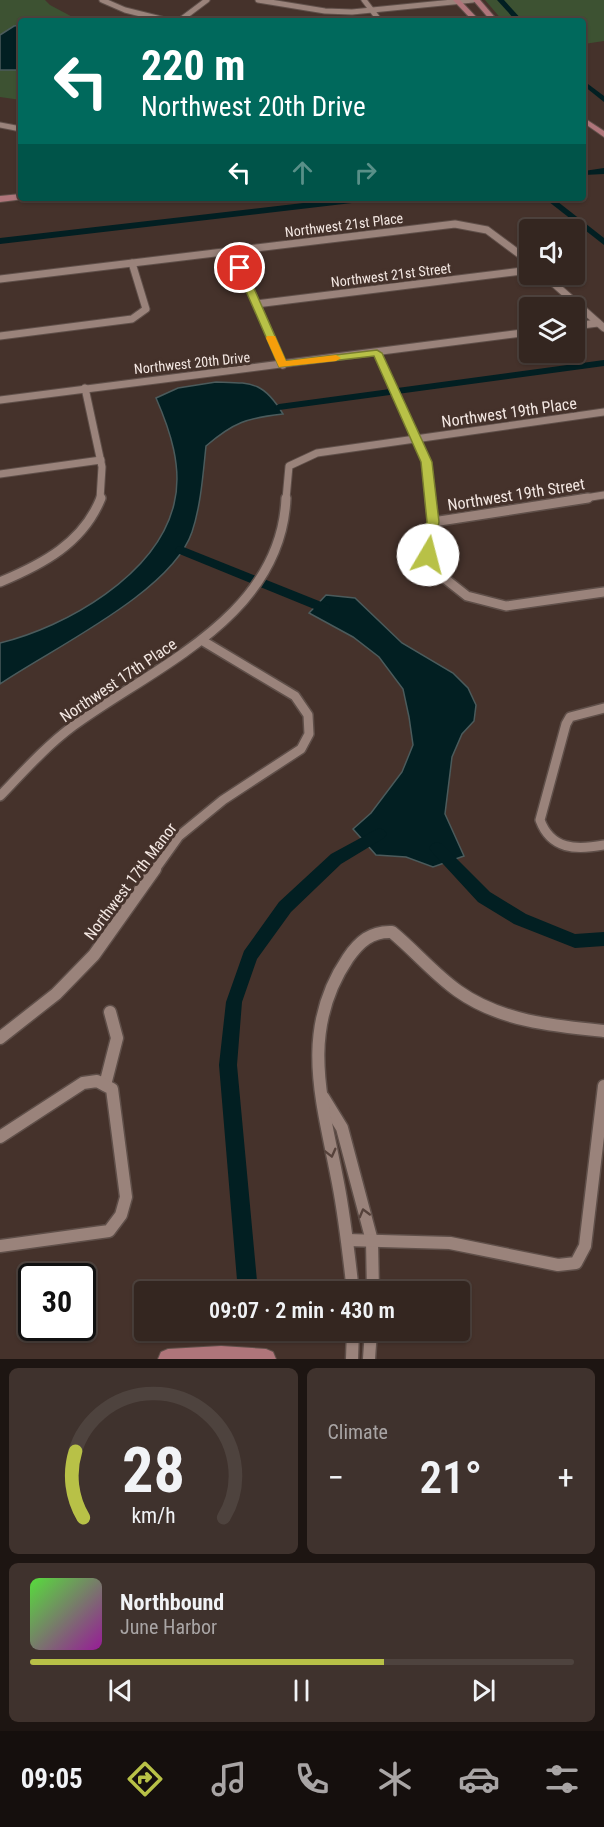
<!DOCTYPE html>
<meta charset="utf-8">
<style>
:root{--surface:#342620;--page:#3f322d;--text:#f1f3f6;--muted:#a9a5a5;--line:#4e433e;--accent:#b8c147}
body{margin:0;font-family:"Roboto Condensed",sans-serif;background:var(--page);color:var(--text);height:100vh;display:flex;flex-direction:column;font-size:22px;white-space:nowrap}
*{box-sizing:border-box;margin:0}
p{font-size:20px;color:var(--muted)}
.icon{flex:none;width:33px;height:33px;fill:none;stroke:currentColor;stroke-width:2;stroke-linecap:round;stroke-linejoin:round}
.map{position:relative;height:1359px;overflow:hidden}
.details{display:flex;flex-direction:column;gap:9px;padding:9px;background:#1d1512;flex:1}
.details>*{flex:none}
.top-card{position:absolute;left:18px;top:18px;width:568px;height:183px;border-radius:6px;box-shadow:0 2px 4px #0004,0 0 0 2px var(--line);background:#00695c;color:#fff;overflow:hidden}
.controls{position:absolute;left:519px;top:219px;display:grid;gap:12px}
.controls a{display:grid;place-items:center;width:66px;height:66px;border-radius:6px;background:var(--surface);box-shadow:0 2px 4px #0004,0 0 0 2px var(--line);font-size:30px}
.speed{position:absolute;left:18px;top:1263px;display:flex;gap:12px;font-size:30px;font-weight:700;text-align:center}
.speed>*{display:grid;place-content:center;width:78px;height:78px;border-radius:50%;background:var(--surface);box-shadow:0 2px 4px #0004,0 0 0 2px var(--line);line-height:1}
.speed .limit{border:3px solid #111;border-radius:9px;background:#fff;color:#111}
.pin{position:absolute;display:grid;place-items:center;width:51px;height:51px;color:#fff;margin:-26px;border:3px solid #fff;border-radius:50%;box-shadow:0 2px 6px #0007}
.me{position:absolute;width:66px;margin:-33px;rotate:8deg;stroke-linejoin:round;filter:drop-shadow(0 0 4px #0008)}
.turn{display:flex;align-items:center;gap:21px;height:126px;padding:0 24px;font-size:27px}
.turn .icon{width:78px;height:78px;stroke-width:2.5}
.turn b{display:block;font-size:42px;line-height:51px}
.lanes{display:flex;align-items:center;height:57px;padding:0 24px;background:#0003;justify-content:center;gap:30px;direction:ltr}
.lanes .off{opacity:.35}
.big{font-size:45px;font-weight:600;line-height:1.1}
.details .tile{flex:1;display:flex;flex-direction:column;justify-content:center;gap:9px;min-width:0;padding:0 21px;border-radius:9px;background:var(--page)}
.details .dial{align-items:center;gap:0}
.dial svg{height:156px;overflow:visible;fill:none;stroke:var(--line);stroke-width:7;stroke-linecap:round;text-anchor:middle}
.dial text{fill:var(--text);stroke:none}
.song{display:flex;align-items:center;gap:18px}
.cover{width:72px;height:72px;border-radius:9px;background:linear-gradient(135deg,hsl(110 70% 55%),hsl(300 70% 35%))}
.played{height:6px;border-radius:3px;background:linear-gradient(90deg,var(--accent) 65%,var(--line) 65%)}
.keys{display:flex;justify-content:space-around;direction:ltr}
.heat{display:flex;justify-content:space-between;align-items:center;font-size:33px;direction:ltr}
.details .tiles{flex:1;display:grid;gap:9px;grid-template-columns:1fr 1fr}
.tile:last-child{grid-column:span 2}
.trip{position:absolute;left:134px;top:1281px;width:336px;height:60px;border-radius:6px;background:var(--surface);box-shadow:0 2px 4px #0004,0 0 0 2px var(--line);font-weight:600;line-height:60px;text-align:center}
.tabs{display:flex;height:96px;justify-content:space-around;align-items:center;background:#150f0d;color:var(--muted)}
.tabs .icon{width:42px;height:42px}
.tabs .selected{color:var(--accent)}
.tabs b{font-size:27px;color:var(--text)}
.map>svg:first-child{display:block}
.green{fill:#3d5232}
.water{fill:#021f22;stroke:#4b5b5c;stroke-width:1.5}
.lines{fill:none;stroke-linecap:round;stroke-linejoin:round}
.canal{fill:#021f22;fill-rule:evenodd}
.street-far3-casing{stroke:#5f4f49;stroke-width:7}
.street-far2-casing{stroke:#5f4f49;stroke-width:9}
.street-far1-casing{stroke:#5f4f49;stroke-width:12}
.street-casing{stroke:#5f4f49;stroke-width:15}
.secondary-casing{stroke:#5f4f49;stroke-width:2}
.street-far3{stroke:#9a837b;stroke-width:5}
.street-far2{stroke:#9a837b;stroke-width:7}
.street-far1{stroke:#9a837b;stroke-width:9}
.street{stroke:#9a837b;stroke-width:12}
.secondary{fill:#af757a;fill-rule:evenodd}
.oneway{stroke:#56423b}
.route{fill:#b8c147;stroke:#787d2e;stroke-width:1.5}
.slow{fill:#f59e0b}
.labels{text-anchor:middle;stroke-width:6;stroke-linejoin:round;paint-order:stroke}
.far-street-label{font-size:14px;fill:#f4e8e3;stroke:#45322b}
.street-label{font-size:16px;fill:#f4e8e3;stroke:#45322b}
</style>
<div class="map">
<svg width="604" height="1359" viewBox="0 0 604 1359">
<rect width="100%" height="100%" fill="#45322b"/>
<g class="green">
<polygon points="0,0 45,0 50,5 80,21 21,21 21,100 0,97"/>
<polygon points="485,0 604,0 604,41 584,44 584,21 503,21"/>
</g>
<g class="water">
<polygon points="21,25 21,70 0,70 0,35 14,26"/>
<path d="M216,382c36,1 47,-1 67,32 -36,4 -49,8 -77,32 -3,28 -5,59 -14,86 -20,60 -141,117 -192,152v-41c66,-16 157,-68 174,-139 9,-36 -4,-74 -18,-106l22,-10z"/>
<polygon points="326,595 355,598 402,643 453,673 468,688 476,705 474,721 462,734 452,757 445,814 464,856 433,867 406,857 376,855 353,829 371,813 402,772 413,745 409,717 403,689 379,657 353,637 309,613"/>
</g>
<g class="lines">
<g class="canal">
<polygon points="497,0 504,0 523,21 516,21"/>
<polygon points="584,81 604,96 604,102 584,86"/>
<polygon points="604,168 604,174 584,175 584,171"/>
<polygon points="346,198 373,198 369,201 0,244 0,238"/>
<polygon points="544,198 553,198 604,238 604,245"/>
<polygon points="604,360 604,366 279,410 274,407 279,404"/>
<polygon points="181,546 329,605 330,608 329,611 319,611 177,553 175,550 177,547"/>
<polygon points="379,828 384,830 387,834 384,838 341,864 291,912 257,959 242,1002 237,1065 258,1292 238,1292 219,1065 226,1002 244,951 279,902 331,854"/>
<polygon points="437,842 442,844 490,892 526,914 575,934 604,932 604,946 575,948 514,924 478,902 432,852 429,848 432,844"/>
</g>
<defs>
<g id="street-far3">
<polyline points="102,0 125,10 169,21"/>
<polyline points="258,0 325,11 352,12 473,0"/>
<polyline points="364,0 380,21"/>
<polyline points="179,21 207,0"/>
<polyline points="0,125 21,129"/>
</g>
<g id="street-far2">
<polyline points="233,250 283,365"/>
<polyline points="543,274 604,328"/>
<polyline points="0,279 455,224 487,230 530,262"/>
<polyline points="256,304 530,270"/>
<polyline points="574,326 598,323"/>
<polyline points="0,336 132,319 146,309 132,263"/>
<polyline points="377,353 426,462 430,499"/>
<polyline points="85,388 102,467 100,499"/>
<polyline points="0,400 530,332"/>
<polyline points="0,474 101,460"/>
<polyline points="286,499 289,466 317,453 604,412"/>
<polyline points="579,499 604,495"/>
</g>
<g id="street-far1">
<polyline points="430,498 433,522 428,538 428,555 434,570 467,596 506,606 604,592"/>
<polyline points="433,522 588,498"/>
<path d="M0,582c43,-18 83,-39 101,-84"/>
<path d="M604,708l-34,9 -4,7 -26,96c11,30 36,30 64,25"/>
<path d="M0,796c23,-24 46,-50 73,-70 82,-60 208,-109 213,-228"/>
<polyline points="154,871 179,836 223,800 301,749 309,734 308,715 295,696 203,641"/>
</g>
<g id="street">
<polyline points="0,1038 56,994 94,955 155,869"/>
<polyline points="105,1085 117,1038 110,1012"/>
<polyline points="323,1097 342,1128 372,1241 373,1292"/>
<polyline points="0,1137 83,1083 97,1081 112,1089 126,1197 121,1215 109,1231 0,1246"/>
<polyline points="347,1240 450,1243 558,1265 576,1263 585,1246 604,1086"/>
<path d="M353,1292c-4,-36 -8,-73 -15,-109 -15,-80 -40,-151 10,-225 11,-16 23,-27 44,-26 23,19 42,42 66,59 42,30 95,35 146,40"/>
<polyline points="352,1359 353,1330"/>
<polyline points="369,1359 371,1330"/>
</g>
<g id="secondary">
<polygon points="453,0 460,0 480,21 473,21"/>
<polygon points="473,0 480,0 498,21 491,21"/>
<polygon points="584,118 604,131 604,137 584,123"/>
<polygon points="21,194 21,198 24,199 0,202 0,196"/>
<polygon points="221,1346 266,1349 273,1352 276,1359 158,1359 161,1352 168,1349"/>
</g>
</defs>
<use href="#street-far3" class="street-far3-casing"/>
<use href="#street-far2" class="street-far2-casing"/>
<use href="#street-far1" class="street-far1-casing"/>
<use href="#street" class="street-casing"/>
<use href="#secondary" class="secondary-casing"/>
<use href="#street-far3" class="street-far3"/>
<use href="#street-far2" class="street-far2"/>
<use href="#street-far1" class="street-far1"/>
<use href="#street" class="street"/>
<use href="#secondary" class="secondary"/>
</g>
<defs><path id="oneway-chevron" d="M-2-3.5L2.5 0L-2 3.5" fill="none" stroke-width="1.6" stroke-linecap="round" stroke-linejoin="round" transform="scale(1.5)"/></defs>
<g class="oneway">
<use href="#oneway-chevron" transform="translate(331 1153) rotate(76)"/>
<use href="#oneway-chevron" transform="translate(364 1213) rotate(-105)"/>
</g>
<polygon class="route" points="240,265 245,268 286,361 377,350 382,353 432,462 439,522 432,558 423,558 422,538 427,522 421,462 374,356 279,367 236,268"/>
<polygon class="slow" points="267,336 275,336 286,361 336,355 341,358 336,361 279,367 266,338"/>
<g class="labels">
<g class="far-street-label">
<text transform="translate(344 225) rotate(-7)" y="5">Northwest 21st Place</text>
<text transform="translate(391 275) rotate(-7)" y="5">Northwest 21st Street</text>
<text transform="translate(192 363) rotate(-6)" y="5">Northwest 20th Drive</text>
</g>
<g class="street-label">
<text transform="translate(509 412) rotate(-8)" y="6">Northwest 19th Place</text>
<text transform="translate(516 494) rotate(-9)" y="6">Northwest 19th Street</text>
<text transform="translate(118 680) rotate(-34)" y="6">Northwest 17th Place</text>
<text transform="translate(130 881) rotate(-53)" y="6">Northwest 17th Manor</text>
</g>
</g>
</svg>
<div class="controls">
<a><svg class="icon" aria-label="sound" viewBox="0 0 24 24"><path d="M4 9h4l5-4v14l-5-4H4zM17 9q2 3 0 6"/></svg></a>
<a><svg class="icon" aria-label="layers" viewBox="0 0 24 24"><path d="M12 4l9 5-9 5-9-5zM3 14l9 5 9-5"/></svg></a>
</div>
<div class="speed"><div class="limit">30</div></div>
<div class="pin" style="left:240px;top:268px;background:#d93025"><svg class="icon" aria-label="arrive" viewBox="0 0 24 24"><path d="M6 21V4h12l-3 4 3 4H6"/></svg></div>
<svg class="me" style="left:428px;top:555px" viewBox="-20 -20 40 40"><circle r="19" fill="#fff"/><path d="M0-13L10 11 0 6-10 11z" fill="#b8c147"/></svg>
<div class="trip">09:07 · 2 min · 430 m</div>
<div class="top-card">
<div class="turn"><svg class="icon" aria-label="left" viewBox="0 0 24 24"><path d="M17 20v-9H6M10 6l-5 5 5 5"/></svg><div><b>220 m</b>Northwest 20th Drive</div></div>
<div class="lanes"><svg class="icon" aria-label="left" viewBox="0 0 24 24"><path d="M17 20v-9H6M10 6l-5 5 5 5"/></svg><svg class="icon off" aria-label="ahead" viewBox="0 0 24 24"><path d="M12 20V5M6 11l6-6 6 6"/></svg><svg class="icon off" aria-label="right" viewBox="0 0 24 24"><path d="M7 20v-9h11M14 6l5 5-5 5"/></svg></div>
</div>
</div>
<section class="details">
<div class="tiles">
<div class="tile dial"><svg viewBox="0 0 100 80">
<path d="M14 69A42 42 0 1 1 86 69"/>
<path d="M14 69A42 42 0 0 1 10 35" stroke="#b8c147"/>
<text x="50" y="56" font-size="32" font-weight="700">28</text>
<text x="50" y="72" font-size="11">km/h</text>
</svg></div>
<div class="tile"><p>Climate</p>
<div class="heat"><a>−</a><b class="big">21°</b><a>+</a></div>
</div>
<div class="tile">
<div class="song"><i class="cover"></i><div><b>Northbound</b><p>June Harbor</p></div></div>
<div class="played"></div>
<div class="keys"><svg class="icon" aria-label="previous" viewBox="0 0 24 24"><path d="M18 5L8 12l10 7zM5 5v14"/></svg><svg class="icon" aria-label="pause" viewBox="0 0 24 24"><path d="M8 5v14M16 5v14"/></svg><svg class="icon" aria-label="next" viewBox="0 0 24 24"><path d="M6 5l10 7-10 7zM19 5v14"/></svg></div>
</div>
</div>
</section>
<nav class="tabs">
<b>09:05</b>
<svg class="icon selected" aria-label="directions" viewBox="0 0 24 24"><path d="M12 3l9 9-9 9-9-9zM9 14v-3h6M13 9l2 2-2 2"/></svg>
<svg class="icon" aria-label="music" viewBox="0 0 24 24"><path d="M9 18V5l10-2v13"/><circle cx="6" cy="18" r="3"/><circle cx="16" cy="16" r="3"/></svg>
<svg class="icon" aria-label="phone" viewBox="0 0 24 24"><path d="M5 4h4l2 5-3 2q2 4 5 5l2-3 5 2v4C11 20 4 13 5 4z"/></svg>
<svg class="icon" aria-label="climate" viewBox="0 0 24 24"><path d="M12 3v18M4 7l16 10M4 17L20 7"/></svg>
<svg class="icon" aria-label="car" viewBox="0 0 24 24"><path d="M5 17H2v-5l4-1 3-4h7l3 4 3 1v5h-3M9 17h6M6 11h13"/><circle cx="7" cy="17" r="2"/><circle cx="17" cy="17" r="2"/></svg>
<svg class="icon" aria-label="filters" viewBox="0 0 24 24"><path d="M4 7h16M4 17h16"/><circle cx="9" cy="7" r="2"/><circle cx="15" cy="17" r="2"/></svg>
</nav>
